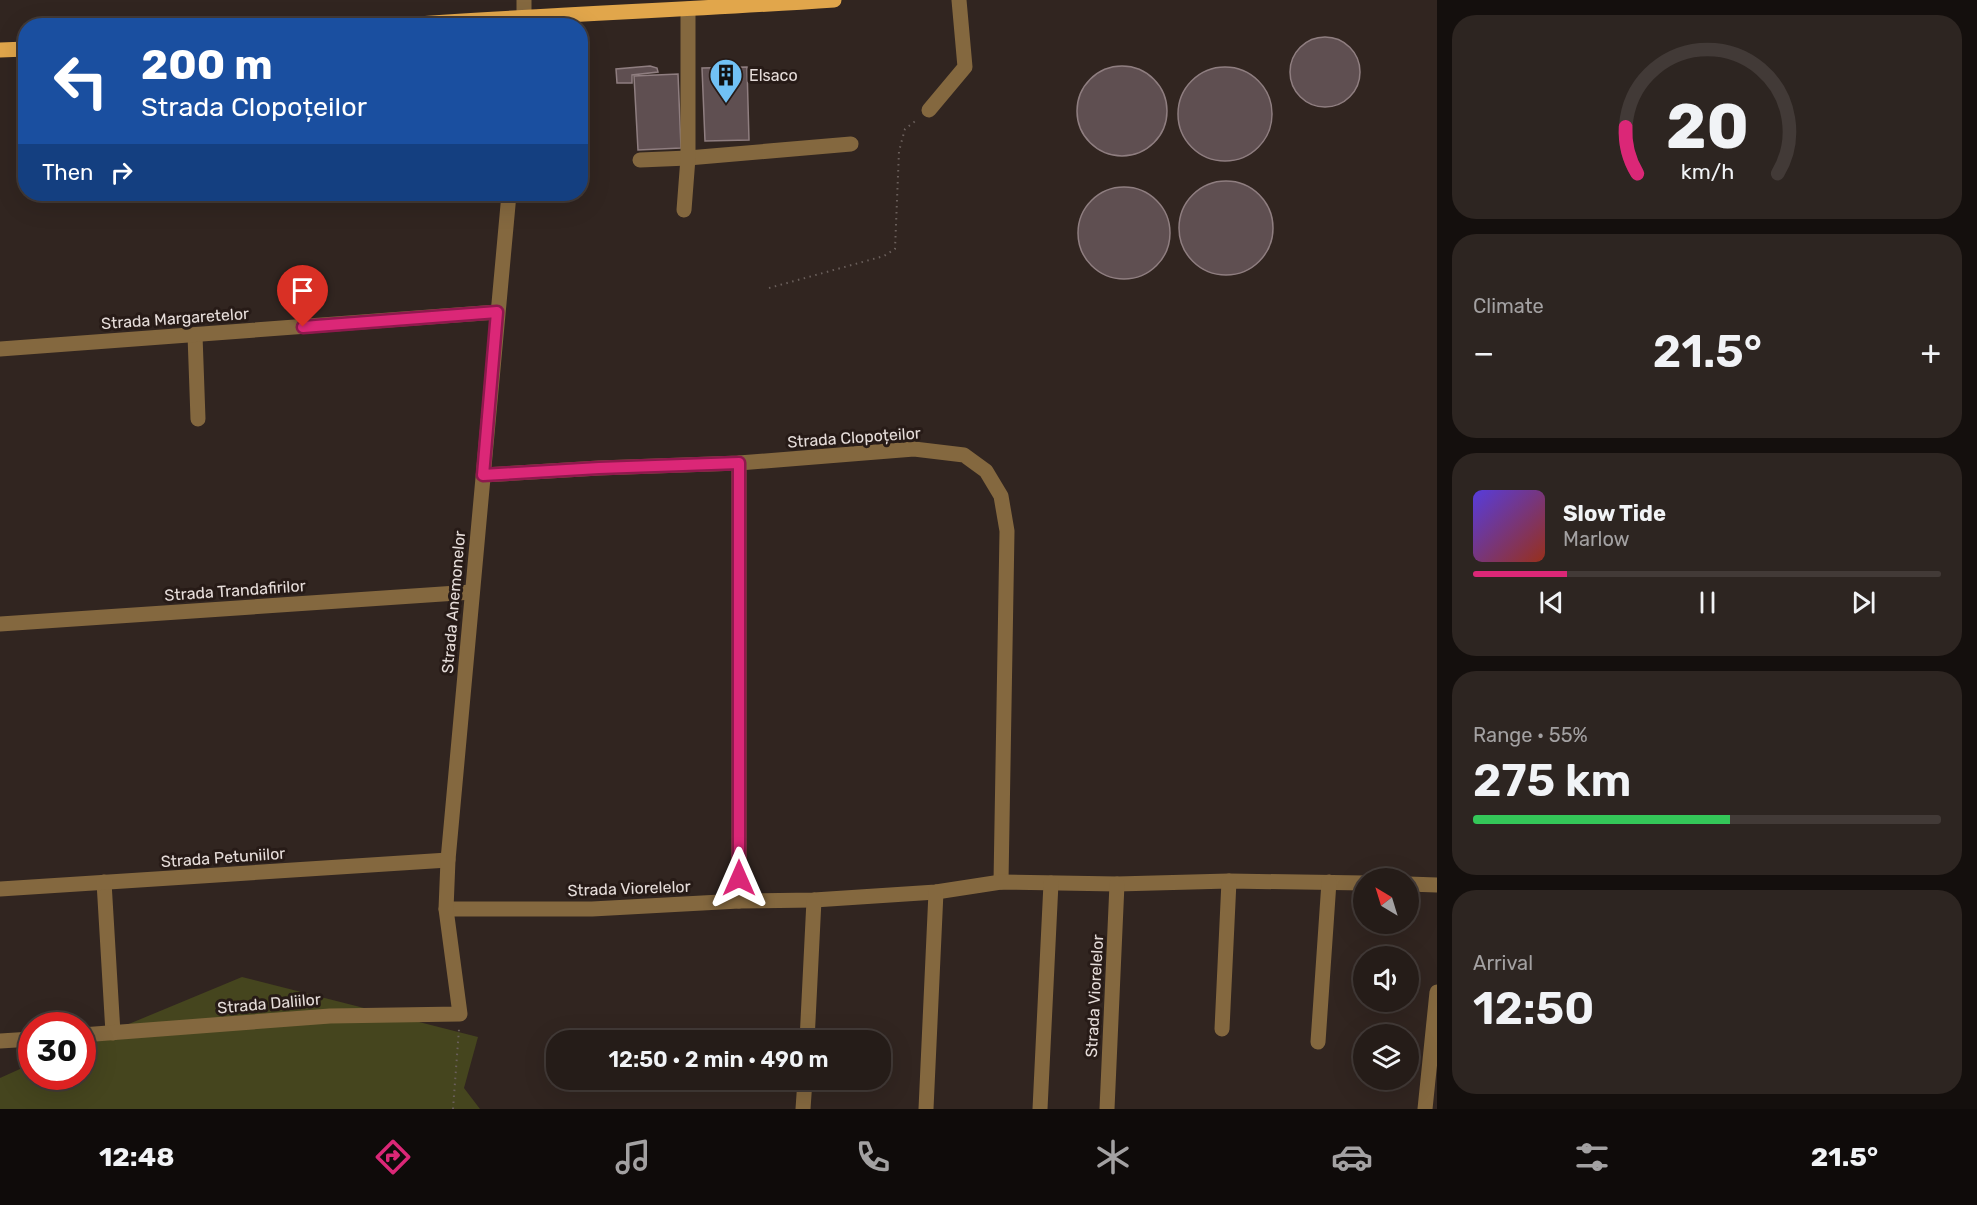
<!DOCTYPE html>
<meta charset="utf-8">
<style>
:root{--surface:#251c18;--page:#2d2521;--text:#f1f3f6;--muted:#a3a1a2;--line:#423a37;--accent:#db2777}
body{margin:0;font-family:Rubik,sans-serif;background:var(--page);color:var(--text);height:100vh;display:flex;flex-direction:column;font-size:22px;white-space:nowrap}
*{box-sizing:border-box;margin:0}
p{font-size:20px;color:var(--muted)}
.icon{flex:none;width:33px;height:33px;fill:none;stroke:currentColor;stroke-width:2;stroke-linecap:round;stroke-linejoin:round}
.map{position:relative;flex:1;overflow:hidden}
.side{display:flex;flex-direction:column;gap:15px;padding:15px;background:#140f0d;width:540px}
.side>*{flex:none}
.guide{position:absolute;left:18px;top:18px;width:570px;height:183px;border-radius:24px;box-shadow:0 6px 24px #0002,0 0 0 2px var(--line);background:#1a4fa0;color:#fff;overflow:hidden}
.needle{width:39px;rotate:322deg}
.buttons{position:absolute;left:1353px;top:868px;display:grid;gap:12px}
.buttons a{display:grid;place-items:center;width:66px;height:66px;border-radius:50%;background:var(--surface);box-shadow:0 6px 24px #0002,0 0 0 2px var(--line);font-size:30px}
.speed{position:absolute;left:18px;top:1012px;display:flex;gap:12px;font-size:30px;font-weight:700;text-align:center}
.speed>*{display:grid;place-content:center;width:78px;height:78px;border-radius:50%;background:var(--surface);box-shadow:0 6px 24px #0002,0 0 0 2px var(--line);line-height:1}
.speed .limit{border:9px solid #d22;background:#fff;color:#111}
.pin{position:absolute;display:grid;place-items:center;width:51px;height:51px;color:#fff;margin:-62px -26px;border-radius:50% 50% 50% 0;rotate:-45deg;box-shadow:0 0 6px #0007}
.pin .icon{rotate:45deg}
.me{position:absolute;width:66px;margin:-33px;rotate:0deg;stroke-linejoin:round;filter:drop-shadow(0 0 4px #0008)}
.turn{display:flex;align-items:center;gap:21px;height:126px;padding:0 24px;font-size:27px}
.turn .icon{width:78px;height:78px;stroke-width:2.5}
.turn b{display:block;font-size:42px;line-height:51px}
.then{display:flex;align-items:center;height:57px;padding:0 24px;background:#0003;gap:12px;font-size:22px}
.big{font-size:45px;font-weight:600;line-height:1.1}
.side .card{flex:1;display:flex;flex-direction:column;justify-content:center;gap:9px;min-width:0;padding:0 21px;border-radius:24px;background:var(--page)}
.side .dial{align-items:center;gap:0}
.dial svg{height:156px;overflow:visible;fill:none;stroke:var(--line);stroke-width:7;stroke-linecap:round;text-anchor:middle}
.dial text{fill:var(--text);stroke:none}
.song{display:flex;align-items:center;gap:18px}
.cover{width:72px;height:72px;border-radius:9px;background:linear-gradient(135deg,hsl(250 70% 55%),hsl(10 70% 35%))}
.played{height:6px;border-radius:3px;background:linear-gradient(90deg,var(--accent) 20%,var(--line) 20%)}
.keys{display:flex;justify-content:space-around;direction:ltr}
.heat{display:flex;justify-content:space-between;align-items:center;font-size:33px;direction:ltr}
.charge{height:9px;border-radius:4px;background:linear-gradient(90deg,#34c759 55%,var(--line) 0)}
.trip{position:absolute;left:546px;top:1030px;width:345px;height:60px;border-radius:24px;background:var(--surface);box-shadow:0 6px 24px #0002,0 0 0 2px var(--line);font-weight:600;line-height:60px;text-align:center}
.menu{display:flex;height:96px;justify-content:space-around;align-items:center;background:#0f0b0a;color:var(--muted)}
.menu .icon{width:42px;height:42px}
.menu .on{color:var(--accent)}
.menu b{font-size:27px;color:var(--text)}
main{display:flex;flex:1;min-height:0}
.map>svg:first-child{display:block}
.green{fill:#45451e}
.building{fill:#5f4f51;stroke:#8f7e80;stroke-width:1.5}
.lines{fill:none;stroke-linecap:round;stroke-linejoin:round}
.path{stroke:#6a5f5b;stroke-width:2;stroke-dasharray:1.5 4.5;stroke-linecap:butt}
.minor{stroke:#84683f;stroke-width:15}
.major{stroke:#e1a64b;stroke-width:15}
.route-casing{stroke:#8e194d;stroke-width:15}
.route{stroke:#db2777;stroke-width:10}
.labels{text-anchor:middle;stroke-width:6;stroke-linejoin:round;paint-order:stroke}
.poi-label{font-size:16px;fill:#e6ddda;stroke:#271b17;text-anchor:start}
.street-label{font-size:16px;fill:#e6ddda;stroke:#271b17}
</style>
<main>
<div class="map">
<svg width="1437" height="1109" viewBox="0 0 1437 1109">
<rect width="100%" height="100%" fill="#312520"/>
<polygon class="green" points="242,977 478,1037 464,1088 480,1109 0,1109 0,1078 31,1064 32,1077 82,1077 83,1043"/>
<g class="building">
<circle cx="1325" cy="72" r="35"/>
<polygon points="650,66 657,68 658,72 632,75 632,83 617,83 616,69"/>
<circle cx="1122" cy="111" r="45"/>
<polygon points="747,67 749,140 705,141 702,68"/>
<circle cx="1225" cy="114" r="47"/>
<polygon points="678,74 681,148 638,150 634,76"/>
<circle cx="1226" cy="228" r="47"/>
<circle cx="1124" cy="233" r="46"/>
</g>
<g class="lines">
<g class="path">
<polyline points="769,288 884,256 895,249 899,151 905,129 918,119"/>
<polyline points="453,1109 459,1029"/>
</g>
<g class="minor">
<polyline points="524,0 524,26"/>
<polyline points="929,110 965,67 959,0"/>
<polyline points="640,160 688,158 851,144"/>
<polyline points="684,210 688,158 688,9"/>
<polyline points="195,335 198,419"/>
<polyline points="0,349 497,312"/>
<polyline points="739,463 739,901"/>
<polyline points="484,475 599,468 739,463 914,449 964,455 986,471 1001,496 1007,531 1001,882"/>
<polyline points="0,624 472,592"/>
<polyline points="104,882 113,1033"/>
<polyline points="1408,884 1437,885"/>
<polyline points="0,889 448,860"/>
<polyline points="446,909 592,909 739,901 814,900 936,892 1001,882 1117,884 1229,881 1364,883"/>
<polyline points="1222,1029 1229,881"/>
<polyline points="82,1035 330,1016 460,1014 446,909 448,860 509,194"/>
<polyline points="0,1041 32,1039"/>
<polyline points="807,1041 814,900"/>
<polyline points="1318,1042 1329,882"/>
<polyline points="803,1109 805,1080"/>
<polyline points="926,1109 936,892"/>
<polyline points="1040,1109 1051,883"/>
<polyline points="1107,1109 1117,884"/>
<polyline points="1425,1109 1437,992"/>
</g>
<g class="major">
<path d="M390,26c148,-11 296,-16 444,-26"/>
<polyline points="0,50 26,49"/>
</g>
</g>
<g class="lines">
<defs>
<polyline id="route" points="303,327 497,312 483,475 599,468 739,463 739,878"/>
</defs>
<use href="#route" class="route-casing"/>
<use href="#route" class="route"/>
</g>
<defs>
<symbol id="building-pin" viewBox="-11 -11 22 30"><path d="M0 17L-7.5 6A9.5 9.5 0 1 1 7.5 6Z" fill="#71c1f5" stroke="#271b17"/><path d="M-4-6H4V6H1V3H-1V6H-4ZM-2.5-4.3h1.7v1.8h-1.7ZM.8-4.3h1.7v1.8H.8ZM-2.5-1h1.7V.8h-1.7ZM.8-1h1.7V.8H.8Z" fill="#111"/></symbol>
</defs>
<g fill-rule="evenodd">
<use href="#building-pin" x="707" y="56" width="38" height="52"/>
</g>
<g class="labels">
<g class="poi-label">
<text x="749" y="81">Elsaco</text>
</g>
<g class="street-label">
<text transform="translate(175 318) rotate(-4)" y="6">Strada Margaretelor</text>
<text transform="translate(854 437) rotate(-4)" y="6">Strada Clopoțeilor</text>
<text transform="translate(235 590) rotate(-4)" y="6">Strada Trandafirilor</text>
<text transform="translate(453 602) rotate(-85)" y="6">Strada Anemonelor</text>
<text transform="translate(223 857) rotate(-4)" y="6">Strada Petuniilor</text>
<text transform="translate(629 888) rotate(-2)" y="6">Strada Viorelelor</text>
<text transform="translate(1094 996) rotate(-87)" y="6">Strada Viorelelor</text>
<text transform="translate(269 1003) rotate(-5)" y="6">Strada Daliilor</text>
</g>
</g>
</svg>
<div class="buttons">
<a><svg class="needle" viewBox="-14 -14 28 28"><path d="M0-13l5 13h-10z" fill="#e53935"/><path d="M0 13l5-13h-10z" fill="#a3a1a2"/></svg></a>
<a><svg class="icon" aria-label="sound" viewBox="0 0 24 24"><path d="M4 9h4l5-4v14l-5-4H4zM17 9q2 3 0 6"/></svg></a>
<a><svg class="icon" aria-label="layers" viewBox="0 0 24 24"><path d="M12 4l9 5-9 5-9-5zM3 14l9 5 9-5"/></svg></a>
</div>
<div class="speed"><div class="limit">30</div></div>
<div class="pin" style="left:303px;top:327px;background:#d93025"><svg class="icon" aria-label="arrive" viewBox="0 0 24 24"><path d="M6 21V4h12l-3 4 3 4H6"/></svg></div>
<svg class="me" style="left:739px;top:878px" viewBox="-20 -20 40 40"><path d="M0-17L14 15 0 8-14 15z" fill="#db2777" stroke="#fff" stroke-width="4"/></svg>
<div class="trip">12:50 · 2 min · 490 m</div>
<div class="guide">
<div class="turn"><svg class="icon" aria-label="left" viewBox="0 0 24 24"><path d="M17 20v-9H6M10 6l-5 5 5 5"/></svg><div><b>200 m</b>Strada Clopoțeilor</div></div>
<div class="then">Then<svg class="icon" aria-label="right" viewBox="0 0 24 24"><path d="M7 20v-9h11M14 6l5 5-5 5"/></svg></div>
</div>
</div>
<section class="side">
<div class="card dial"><svg viewBox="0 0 100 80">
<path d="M14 69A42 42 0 1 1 86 69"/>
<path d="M14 69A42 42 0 0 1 8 45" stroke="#db2777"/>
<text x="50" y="56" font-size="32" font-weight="700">20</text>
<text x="50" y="72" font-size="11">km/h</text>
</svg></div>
<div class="card"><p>Climate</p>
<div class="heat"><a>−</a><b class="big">21.5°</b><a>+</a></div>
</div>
<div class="card">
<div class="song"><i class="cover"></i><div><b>Slow Tide</b><p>Marlow</p></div></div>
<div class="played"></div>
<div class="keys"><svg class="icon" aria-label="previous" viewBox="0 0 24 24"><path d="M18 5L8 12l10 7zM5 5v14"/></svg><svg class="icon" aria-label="pause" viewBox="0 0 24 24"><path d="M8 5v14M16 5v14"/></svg><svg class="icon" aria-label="next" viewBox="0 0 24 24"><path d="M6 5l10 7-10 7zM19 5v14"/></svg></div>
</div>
<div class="card"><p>Range · 55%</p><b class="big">275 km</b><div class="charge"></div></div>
<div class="card"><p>Arrival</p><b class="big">12:50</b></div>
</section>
</main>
<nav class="menu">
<b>12:48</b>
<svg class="icon on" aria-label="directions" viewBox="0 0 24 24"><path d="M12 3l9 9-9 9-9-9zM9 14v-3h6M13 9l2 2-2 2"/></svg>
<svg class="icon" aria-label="music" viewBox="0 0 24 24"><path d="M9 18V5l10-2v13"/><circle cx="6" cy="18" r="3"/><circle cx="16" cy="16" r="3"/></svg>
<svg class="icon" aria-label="phone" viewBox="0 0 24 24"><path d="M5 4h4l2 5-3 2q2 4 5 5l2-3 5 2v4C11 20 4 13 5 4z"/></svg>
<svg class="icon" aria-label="climate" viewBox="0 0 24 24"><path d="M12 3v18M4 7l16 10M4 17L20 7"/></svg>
<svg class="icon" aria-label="car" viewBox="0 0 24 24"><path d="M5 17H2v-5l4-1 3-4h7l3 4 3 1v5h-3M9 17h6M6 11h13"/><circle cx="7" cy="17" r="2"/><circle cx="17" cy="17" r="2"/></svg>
<svg class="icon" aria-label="filters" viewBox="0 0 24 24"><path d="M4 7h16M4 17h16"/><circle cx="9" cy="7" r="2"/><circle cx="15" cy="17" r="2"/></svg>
<b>21.5°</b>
</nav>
